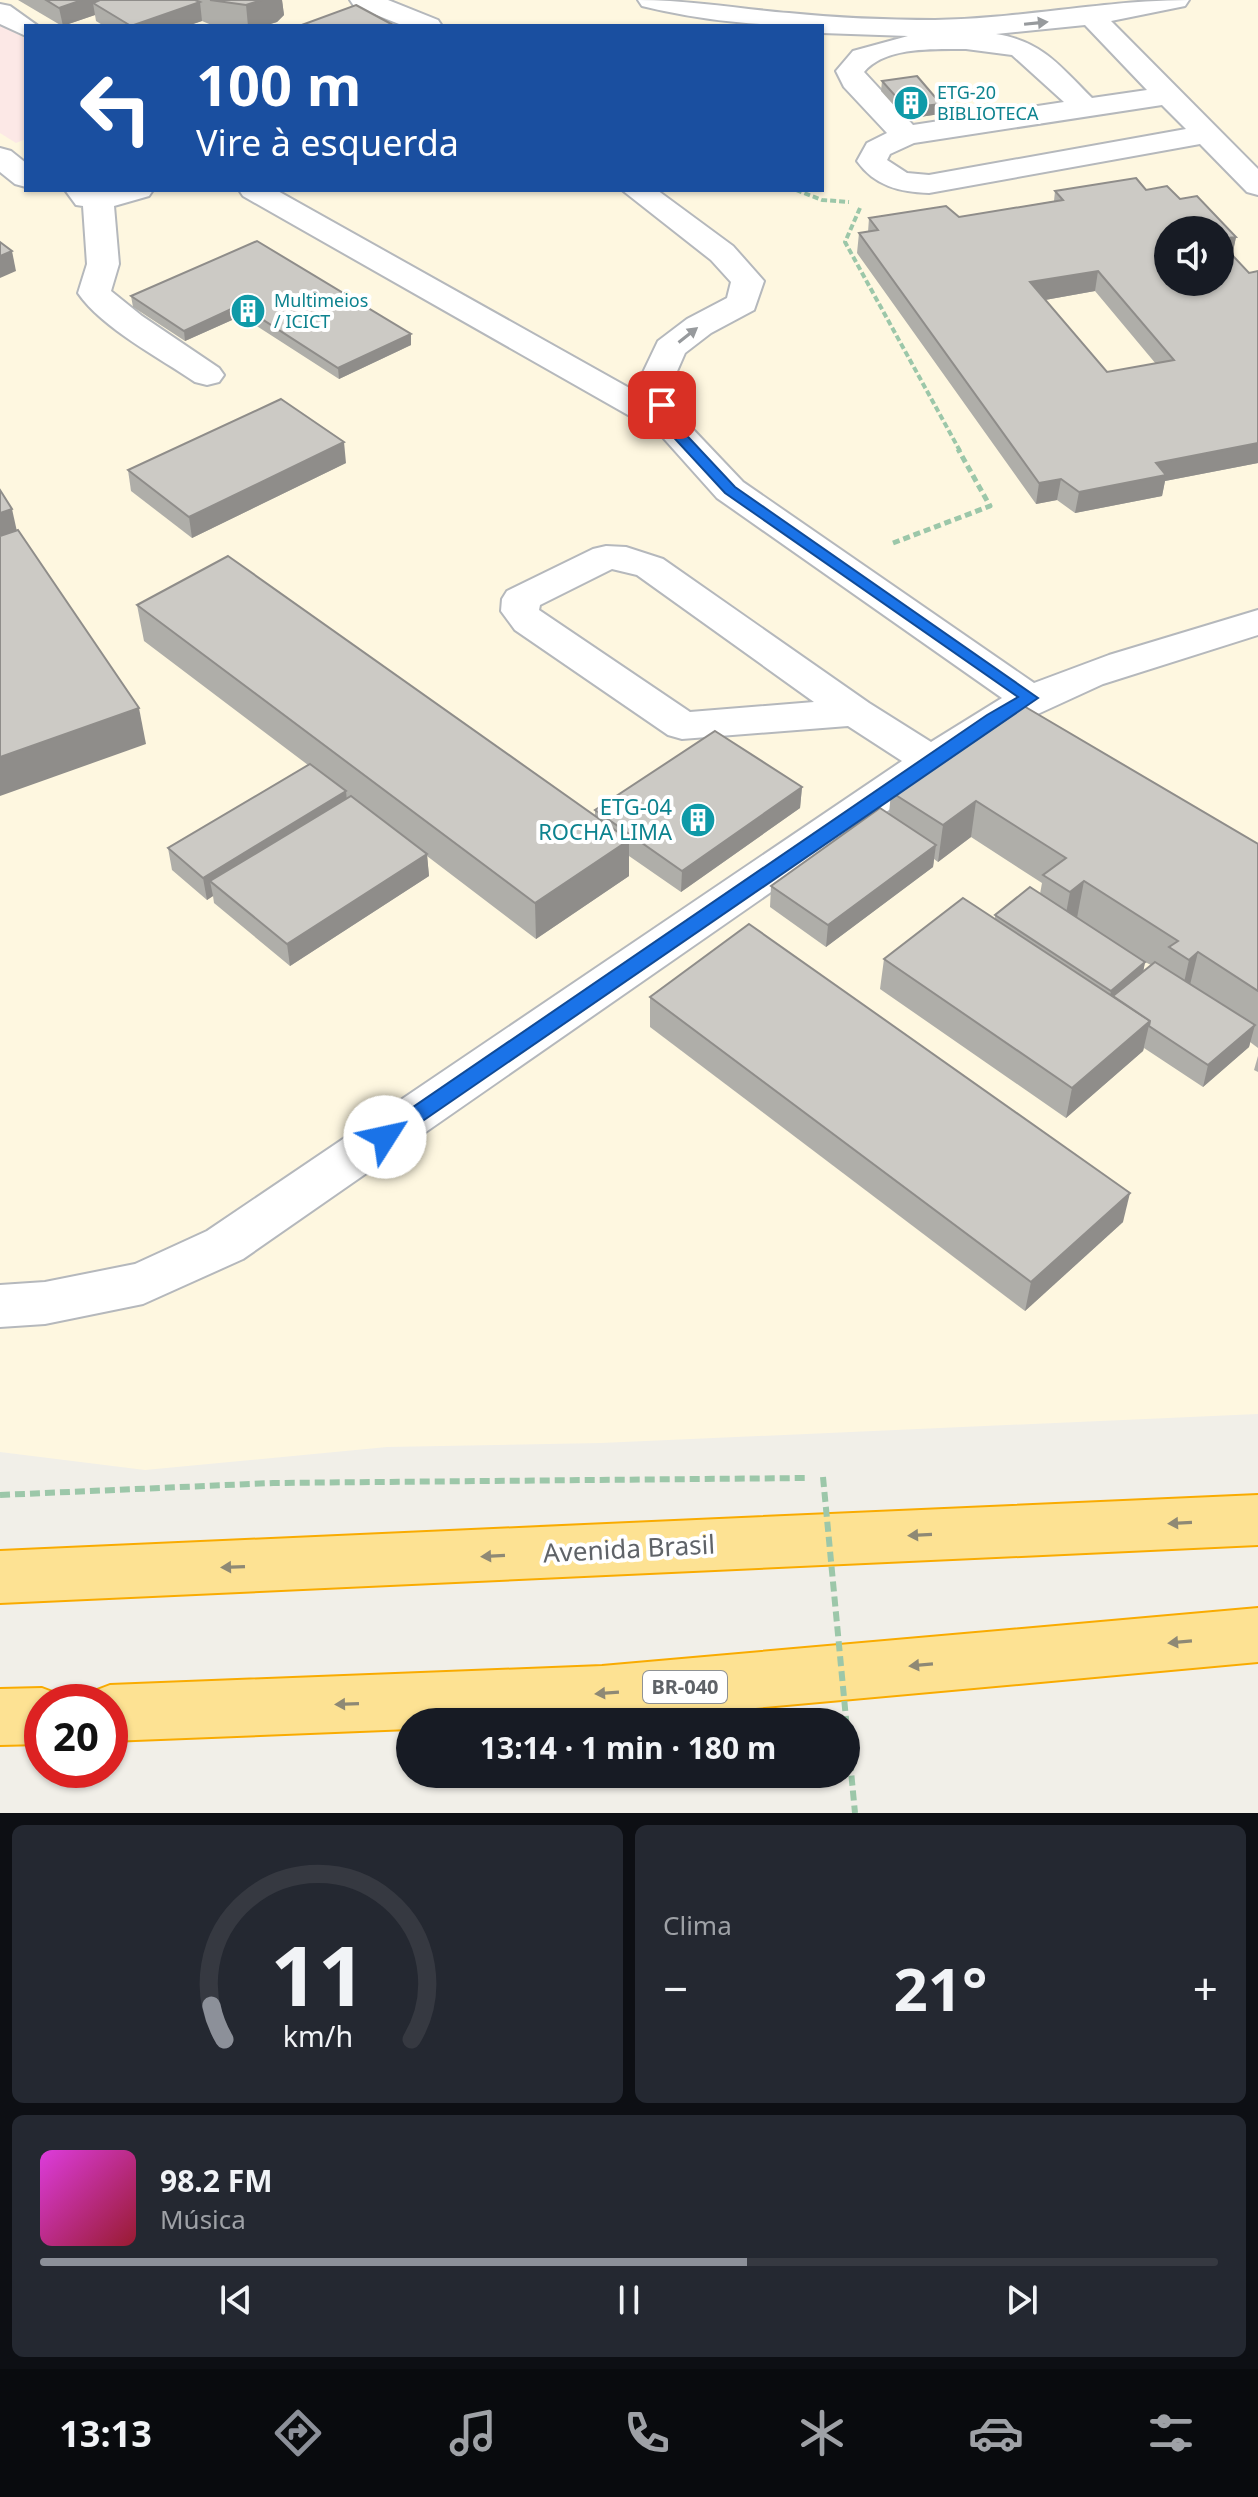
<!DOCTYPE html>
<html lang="pt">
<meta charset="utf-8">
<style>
:root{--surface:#171b24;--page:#242831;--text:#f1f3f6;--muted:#9ea1a6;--line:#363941;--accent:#8c9099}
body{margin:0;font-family:"Noto Sans",sans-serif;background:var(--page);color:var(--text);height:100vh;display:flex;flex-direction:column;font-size:30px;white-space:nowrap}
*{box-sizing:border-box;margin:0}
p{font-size:26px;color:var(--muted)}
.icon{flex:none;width:44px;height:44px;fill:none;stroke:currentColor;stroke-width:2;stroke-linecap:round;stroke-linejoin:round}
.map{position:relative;height:1813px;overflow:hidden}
.sheet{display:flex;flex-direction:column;gap:12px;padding:12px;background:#0d0f14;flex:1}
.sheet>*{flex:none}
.hud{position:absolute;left:24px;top:24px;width:800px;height:168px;border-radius:0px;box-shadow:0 2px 6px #0004;background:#1a4fa0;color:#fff;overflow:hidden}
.buttons{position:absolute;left:1154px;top:216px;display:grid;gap:16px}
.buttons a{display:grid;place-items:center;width:80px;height:80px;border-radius:50%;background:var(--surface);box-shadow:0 2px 6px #0004;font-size:40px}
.speed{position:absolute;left:24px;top:1684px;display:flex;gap:16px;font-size:40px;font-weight:700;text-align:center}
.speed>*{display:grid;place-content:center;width:104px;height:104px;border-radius:50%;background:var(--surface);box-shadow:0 2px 6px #0004;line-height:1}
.speed .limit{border:12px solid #d22;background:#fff;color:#111}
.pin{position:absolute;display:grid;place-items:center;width:68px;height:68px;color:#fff;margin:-34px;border-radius:16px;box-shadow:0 4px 12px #0006}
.me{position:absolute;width:88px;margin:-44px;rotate:55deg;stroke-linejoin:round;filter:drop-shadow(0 0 6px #0008)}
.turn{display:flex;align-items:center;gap:28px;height:168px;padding:0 40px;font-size:36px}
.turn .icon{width:104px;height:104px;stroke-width:2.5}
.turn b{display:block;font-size:56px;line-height:68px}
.big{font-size:60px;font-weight:700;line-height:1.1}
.sheet .card{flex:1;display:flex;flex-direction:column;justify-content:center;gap:12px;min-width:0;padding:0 28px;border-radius:12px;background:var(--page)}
.sheet .dial{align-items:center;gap:0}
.dial svg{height:208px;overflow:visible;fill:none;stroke:var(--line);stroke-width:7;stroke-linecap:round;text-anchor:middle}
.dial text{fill:var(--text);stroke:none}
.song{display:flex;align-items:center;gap:24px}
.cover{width:96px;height:96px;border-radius:12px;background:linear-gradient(135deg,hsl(300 70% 55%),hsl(350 70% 35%))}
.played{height:8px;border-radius:4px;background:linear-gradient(90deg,var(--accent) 60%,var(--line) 60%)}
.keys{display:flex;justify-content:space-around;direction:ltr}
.heat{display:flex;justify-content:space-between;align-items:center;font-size:44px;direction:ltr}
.sheet .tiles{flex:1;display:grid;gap:12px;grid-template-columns:1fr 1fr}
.card:last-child{grid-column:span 2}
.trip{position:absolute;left:396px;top:1708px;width:464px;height:80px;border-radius:40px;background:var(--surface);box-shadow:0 2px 6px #0004;font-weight:700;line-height:80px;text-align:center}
.dock{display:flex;height:128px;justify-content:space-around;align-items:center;background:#090b0e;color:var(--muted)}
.dock .icon{width:56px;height:56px}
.dock .selected{color:var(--accent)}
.dock b{font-size:36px;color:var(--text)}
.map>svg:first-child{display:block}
.commercial{fill:#fef7e0;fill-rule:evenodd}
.medical{fill:#fce8e6}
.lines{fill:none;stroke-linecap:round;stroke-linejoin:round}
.minor-casing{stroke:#b5b8bc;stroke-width:4}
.highway-casing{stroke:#f9ab00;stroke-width:4}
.path-far2{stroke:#9cc7a9;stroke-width:4;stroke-dasharray:6 3;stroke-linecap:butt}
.path-far1{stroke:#9cc7a9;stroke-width:5;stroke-dasharray:7 4;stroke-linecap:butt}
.path{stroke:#9cc7a9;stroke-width:6;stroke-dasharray:10 5;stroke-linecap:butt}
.minor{fill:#fff;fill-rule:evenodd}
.highway{fill:#fde293;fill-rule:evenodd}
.path-bridge{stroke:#9cc7a9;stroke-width:6;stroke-dasharray:10 5;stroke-linecap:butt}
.wall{fill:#afaea9;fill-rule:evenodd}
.shaded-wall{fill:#8f8d8a}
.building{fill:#cccac5;stroke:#8f8d8a;stroke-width:2;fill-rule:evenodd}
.oneway{fill:#979a9d}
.oneway2{fill:#8e8975}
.route{fill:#1a73e8;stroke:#114b97;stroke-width:2}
.labels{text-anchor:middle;stroke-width:8;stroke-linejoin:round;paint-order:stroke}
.far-culture-label{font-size:18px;fill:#0d838f;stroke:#fff;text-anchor:start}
.shield{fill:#fff;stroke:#8f9295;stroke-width:2}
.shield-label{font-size:20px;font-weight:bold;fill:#5f6368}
.culture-label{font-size:22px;fill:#0d838f;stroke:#fff;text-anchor:end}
.near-street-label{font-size:26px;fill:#5f6368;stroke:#fff}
</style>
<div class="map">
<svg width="1258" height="1813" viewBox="0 0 1258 1813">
<rect width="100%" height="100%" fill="#f1efe8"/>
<path class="commercial" d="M0,0h1258v1414l-657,29 -214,4 -242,23 -145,-18zM26,26h796v164h-796zM1168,230h52v52h-52z"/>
<polygon class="medical" points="0,23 26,39 26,139 16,143 0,133"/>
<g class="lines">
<defs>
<g id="minor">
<polygon points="350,0 388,0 438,20 442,26 404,26 354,6"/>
<path d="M638,0c52,0 101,9 151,13 49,5 97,7 146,7 85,-1 169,-20 254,-20l-4,6 -74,15 147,148v26l-11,-3 -47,-48 -271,49c-30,-1 -54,-7 -72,-32l10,-18 20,-10 -43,-46 -8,-16 17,-20 55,-15 -86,-3v-7c-63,0 -118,-5 -180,-20zM1085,25l62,65 -55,8c-31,-31 -50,-57 -96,-64zM966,49l46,6 52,47 -151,23 -49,-53c21,-26 72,-23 102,-23zM1162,105l24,24 -257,46 -22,-2 -20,-13 3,-6 24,-11z"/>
<polygon points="0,4 10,6 38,26 26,26 26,36 0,24"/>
<polygon points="0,148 11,151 26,163 26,187 15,184 0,172"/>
<path d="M65,190h88l-4,6 -35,10 5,58 -8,27 31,25 77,52 5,7 -5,7 -12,3 -12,-3c-35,-24 -93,-54 -117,-89l9,-29 -4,-58 -7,-1z"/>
<path d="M239,190h37l364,204 -3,-9 21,-44 29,-22 40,-21 4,-16 -20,-22 -89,-70h35l76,56 31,35 -10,29 -43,23 -26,20 -14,32 15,37 57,60 291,201 75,-28 149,-45v25l-155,49 -96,44 -764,531 -100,45 -98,20 -45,3v-42l45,-3 90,-18 72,-33 695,-470 -54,-35 -166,13 -14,-4 -153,-105 -14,-19 1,-12 5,-8 86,-42 13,-3 20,1 37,12 206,144 62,39 71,-44 -285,-200 -59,-66 -415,-236zM612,569l25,6 177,127 -124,10 -151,-102 1,-5z"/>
</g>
<g id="highway">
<polygon points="1258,1495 1258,1545 0,1603 0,1551"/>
<polygon points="1258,1608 1258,1662 602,1722 410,1722 410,1729 110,1741 110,1702 85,1702 89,1693 110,1685 602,1666"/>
<polygon points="42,1688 63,1696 65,1702 42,1702 42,1744 0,1745 0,1689"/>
</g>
</defs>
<use href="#minor" class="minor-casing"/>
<use href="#highway" class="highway-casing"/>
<g class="path-far2">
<polyline points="796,190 822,200 849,202"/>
<polyline points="860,208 845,242 960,451"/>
</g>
<polyline class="path-far1" points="893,543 990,506 958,449"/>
<polyline class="path" points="0,1495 273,1483 806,1478"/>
<use href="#minor" class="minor"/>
<use href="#highway" class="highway"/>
<polyline class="path-bridge" points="823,1477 855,1813"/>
</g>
<g class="wall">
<polygon points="18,0 282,0 284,15 277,22 264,26 214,26 202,21 187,26 104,26 96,21 95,15 62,26"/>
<polygon points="882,81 940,114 906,119 881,91"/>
<path d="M1146,190l34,9 56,38 -4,18 17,18 9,-2v192l-93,18 -3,15 -87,17 -18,-13 -21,4 -179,-251 2,-20 9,-1 1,-14 90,-1 95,-16 1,-10zM1095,291l61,73 -49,8 -62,-72z"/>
<polygon points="257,241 411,345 339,379 241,316 185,341 133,307 131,296"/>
<polygon points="346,463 192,538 131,491 128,470"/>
<polygon points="137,605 595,815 595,810 802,787 800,808 681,892 629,856 629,876 536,939 427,856 429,876 290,966 214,903 213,896 207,900 172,870 168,848 308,765 144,641"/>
<path d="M1017,702l241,142v204l-8,-6 -1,5 -46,40 -59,-39 -1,3 -77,67 -186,-129 4,-30 111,-40v-4l45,-21 2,-11 -71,-46 -33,25 -4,-3 -1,8 -107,80 -56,-40 1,-21 118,-72 2,-22zM1145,962l6,3 -8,7z"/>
<polygon points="650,997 1123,1222 1025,1311 650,1027"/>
<polygon points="1258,1056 1258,1072 1254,1070"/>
</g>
<g class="shaded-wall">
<polygon points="82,0 109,0 93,3 95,15 63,26 59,8"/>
<polygon points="262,0 282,0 284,15 277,22 264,26 248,26 246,5"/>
<polygon points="200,2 202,21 187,26 131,26"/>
<polygon points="941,104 940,114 906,119 906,108"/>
<polygon points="1236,237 1232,257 1220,258 1220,239"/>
<polygon points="12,251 16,271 0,278 0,256"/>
<polygon points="1098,271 1095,291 1028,303 1030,282"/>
<polygon points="240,305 241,316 185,341 184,331"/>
<polygon points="411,334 411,345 339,379 338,368"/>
<polygon points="344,442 346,463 192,538 189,517"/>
<polygon points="1258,443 1258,463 1165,481 1162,496 1075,513 1079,492 1156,463"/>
<polygon points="1061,479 1057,500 1036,504 1039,483"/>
<polygon points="12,509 20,545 0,551 0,513"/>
<polygon points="139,708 146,744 0,796 0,757"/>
<polygon points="802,787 800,808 681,892 682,871"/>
<polygon points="346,791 348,813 210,881 213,896 207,900 203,878"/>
<polygon points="976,801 971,837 938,862 943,825"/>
<polygon points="629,840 629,876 536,939 535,903"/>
<polygon points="936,845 933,867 826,947 828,925"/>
<polygon points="427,854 429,876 290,966 287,944"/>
<polygon points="1084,881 1077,918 1063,929 1070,892"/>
<polygon points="1198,952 1189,989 1181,996 1189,960"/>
<polygon points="1145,962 1141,983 1106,1013 1111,991"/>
<polygon points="1150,1021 1143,1051 1066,1118 1072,1088"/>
<polygon points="1255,1025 1249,1047 1203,1087 1208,1065"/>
<polygon points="1130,1193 1123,1222 1025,1311 1031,1282"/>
</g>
<g class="building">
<polygon points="46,0 82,0 59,8"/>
<polygon points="100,0 195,0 200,2 131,26 93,3"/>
<polygon points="210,0 262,0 246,5"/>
<polygon points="356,5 395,26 299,26"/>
<polygon points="917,76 941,104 906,108 882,81"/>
<path d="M1136,178l10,12 21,-4 13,13 17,-3 39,41 -16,2v-9h-52v52h52v-40l29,31 9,-2v172l-102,20 10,12 -87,17 -18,-13 -22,4 -180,-250 19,-3 -9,-12 77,-12 13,11 104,-17 -8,-9zM1098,271l76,89 -67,12 -77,-90z"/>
<polygon points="257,241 411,334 338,368 240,305 184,331 131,296"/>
<polygon points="0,242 12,251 0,256"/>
<polygon points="281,399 344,442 189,517 128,470"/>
<polygon points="0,490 12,509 0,513"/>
<polygon points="18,530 139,708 0,757 0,536"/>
<polygon points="228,556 629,840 535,903 137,605"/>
<polygon points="1017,702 1258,844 1258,991 1198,952 1189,960 1169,947 1178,941 1084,881 1070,892 1043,875 1066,858 976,801 943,825 891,792"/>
<polygon points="715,731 802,787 682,871 595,810"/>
<polygon points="310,764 346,791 203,878 168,848"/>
<polygon points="351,796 427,854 287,944 210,881"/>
<polygon points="880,808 936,845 828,925 771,886"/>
<polygon points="1030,887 1145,962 1111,991 995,915"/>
<polygon points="963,898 1150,1021 1072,1088 884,959"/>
<polygon points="749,924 1130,1193 1031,1282 650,997"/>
<polygon points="1155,962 1255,1025 1208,1065 1149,1026 1150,1021 1113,996"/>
</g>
<defs><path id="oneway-solid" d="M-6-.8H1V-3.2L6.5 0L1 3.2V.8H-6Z" transform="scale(2)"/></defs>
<g class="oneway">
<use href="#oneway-solid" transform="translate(1036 23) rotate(-6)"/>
<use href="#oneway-solid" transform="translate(688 335) rotate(-38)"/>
</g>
<g class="oneway2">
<use href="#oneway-solid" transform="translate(1180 1523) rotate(177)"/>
<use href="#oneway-solid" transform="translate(920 1535) rotate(177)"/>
<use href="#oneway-solid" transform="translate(493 1556) rotate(177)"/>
<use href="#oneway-solid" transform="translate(233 1567) rotate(178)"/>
<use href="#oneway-solid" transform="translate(1180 1642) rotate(175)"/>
<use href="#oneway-solid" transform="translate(921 1665) rotate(175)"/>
<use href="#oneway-solid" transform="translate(607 1693) rotate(176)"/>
<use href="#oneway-solid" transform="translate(347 1704) rotate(178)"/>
</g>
<polygon class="route" points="662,401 669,405 676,424 735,487 1038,698 392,1142 378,1142 375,1137 378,1131 987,715 1018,697 725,493 665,428 655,405"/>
<defs>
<symbol id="building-disc" viewBox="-11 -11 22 22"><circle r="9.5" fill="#0f9aa8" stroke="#fff"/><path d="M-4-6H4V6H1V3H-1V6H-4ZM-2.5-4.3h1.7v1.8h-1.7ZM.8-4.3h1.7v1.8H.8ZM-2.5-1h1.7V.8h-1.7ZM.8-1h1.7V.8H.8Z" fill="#fff"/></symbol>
</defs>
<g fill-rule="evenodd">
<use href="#building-disc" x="891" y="83" width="40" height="40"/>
<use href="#building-disc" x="228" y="291" width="40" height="40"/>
<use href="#building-disc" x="678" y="800" width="40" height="40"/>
</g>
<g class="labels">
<g class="far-culture-label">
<text x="937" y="99">ETG-20<tspan x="937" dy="21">BIBLIOTECA</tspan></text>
<text x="274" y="307">Multimeios<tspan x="274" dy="21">/ ICICT</tspan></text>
</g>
<rect class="shield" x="643" y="1671" width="84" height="32" rx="6"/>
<g class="shield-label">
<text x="685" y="1694">BR-040</text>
</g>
<g class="culture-label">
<text x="672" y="815">ETG-04<tspan x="672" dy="25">ROCHA LIMA</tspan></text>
</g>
<g class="near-street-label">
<text transform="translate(629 1549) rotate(-3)" y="9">Avenida Brasil</text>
</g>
</g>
</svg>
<div class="buttons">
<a><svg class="icon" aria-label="sound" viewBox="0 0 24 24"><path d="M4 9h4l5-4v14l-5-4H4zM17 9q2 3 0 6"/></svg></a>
</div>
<div class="speed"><div class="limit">20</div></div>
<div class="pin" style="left:662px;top:405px;background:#d93025"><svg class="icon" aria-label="arrive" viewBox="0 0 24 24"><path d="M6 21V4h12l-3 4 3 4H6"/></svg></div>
<svg class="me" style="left:385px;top:1137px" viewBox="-20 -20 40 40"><circle r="19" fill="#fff"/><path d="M0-13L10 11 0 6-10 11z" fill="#1a73e8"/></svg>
<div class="trip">13:14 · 1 min · 180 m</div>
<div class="hud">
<div class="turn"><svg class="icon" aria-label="left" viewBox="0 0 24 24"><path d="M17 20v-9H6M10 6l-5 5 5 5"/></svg><div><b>100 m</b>Vire à esquerda</div></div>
</div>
</div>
<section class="sheet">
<div class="tiles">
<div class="card dial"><svg viewBox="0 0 100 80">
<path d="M14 69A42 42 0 1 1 86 69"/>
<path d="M14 69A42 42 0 0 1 9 56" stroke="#8c9099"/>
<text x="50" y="56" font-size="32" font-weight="700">11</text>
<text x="50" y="72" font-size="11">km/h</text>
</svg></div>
<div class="card"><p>Clima</p>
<div class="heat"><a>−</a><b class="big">21°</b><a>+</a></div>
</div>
<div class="card">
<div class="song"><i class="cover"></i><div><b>98.2 FM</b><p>Música</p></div></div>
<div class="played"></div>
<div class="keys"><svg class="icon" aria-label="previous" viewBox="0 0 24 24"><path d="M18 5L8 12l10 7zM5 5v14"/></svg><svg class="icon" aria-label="pause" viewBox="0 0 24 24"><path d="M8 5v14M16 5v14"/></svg><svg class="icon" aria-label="next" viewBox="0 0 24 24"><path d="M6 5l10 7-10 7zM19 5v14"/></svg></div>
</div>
</div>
</section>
<nav class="dock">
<b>13:13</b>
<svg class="icon selected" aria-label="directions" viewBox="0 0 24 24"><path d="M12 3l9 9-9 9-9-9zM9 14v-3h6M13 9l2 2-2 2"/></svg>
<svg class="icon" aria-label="music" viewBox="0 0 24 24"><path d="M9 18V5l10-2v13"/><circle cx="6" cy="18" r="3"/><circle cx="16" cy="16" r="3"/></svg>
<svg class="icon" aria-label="phone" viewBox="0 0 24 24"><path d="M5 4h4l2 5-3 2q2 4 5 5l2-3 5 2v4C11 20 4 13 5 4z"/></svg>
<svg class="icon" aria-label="climate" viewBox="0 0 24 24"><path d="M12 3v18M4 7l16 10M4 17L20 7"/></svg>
<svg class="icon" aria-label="car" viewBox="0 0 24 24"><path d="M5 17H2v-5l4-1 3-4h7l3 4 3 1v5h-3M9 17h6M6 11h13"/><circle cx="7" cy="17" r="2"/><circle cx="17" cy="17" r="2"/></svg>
<svg class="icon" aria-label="filters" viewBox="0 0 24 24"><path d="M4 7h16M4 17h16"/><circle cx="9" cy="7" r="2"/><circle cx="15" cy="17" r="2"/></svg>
</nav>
